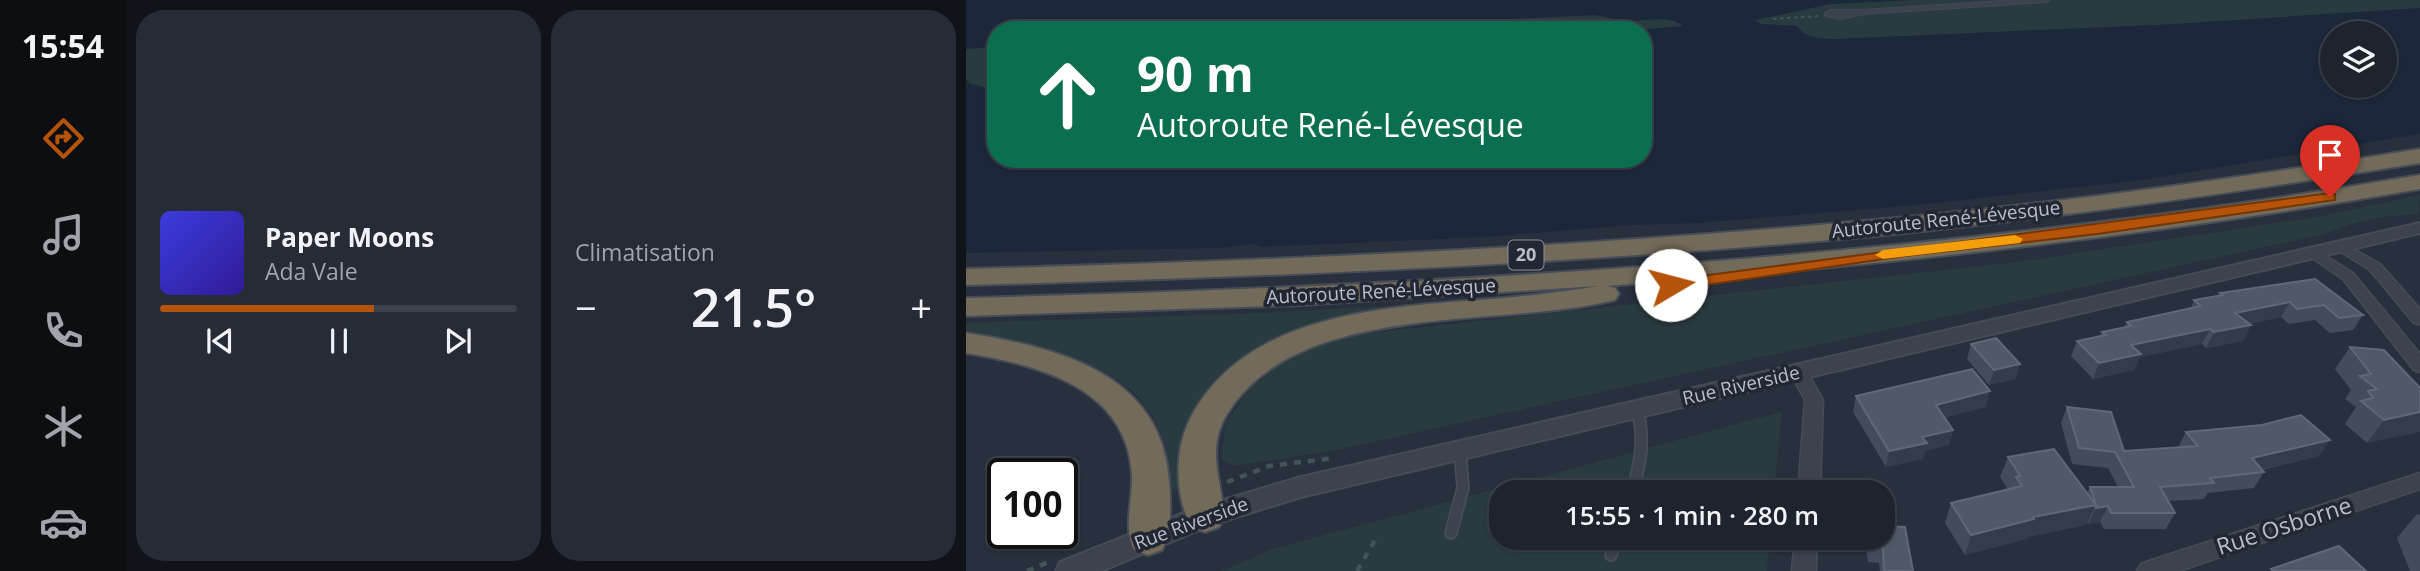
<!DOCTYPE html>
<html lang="fr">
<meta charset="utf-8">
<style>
:root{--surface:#1e242e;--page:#262c36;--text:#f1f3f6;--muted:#a1a4aa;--line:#3c414a;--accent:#b45309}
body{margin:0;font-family:"Open Sans",sans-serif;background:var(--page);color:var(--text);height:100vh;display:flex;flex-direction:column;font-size:26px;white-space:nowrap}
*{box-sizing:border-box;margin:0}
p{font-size:23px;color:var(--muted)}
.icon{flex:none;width:38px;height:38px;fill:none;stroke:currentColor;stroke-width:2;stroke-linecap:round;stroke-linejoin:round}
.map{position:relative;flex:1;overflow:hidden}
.details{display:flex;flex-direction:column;gap:10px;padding:10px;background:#101419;width:840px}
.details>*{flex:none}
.hud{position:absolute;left:21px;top:21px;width:665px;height:147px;border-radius:28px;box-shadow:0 2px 5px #0004,0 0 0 2px var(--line);background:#0b6e4f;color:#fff;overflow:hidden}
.tools{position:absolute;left:1354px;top:21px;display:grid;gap:14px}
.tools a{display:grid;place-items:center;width:77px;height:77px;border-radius:50%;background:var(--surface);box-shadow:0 2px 5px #0004,0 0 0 2px var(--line);font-size:35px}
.speed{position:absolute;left:21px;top:458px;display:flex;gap:14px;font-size:35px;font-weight:700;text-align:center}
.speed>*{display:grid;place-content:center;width:91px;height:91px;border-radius:50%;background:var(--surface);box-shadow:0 2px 5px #0004,0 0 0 2px var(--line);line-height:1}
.speed .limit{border:4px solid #111;border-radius:10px;background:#fff;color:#111}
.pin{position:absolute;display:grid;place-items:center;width:60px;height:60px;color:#fff;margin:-72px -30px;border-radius:50% 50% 50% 0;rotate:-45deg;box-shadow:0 0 7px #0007}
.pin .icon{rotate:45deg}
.me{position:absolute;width:77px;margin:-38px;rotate:82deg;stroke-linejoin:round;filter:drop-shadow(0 0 5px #0008)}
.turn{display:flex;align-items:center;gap:24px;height:147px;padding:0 35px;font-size:32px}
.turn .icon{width:91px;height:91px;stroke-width:2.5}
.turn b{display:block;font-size:49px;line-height:60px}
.big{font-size:52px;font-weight:600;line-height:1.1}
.details .widget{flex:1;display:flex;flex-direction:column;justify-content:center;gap:10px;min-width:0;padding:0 24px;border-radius:28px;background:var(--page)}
.song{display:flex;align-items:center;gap:21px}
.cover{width:84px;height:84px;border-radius:10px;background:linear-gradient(135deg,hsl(240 70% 55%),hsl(250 70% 35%))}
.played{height:7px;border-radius:4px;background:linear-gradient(90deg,var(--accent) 60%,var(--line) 60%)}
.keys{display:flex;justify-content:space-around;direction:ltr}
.heat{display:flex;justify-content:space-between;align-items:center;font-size:38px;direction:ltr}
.details .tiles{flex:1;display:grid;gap:10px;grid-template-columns:repeat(2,1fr)}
.trip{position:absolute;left:523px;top:480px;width:406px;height:70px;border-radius:28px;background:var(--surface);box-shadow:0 2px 5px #0004,0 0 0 2px var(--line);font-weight:600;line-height:70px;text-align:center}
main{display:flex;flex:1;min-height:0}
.dock{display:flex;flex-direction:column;width:126px;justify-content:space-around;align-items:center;background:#0c0e12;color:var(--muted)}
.dock .icon{width:49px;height:49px}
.dock .selected{color:var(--accent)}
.dock b{font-size:32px;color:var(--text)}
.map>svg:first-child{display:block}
.green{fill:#2a3b3f}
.water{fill:#1c273b;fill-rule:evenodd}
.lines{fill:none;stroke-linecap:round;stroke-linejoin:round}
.service-far1-casing{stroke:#454b57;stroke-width:6}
.service-casing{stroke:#454b57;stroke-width:14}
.minor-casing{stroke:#454b57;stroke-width:3}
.tertiary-casing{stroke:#454b57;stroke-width:4}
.motorway-casing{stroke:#474d58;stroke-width:4}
.path-far1{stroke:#435456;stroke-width:2;stroke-dasharray:3.5 3.5;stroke-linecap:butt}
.path{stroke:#435456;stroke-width:4.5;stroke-dasharray:7 7;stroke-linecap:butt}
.service-far1{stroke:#3c424e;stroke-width:4.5}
.service{stroke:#3c424e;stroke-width:10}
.minor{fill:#3c424e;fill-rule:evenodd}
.tertiary{fill:#3c424e;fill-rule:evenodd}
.motorway{fill:#736b5a;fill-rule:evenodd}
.wall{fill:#444c5b}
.shaded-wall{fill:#333c4a}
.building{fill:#505967;stroke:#606876;stroke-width:2}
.route{fill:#b45309;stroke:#753606;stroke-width:2}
.slow{fill:#f59e0b}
.labels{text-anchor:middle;stroke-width:7;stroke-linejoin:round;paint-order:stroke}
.shield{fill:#212733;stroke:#8b909b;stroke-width:2}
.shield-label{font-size:18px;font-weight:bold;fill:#b8bdc8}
.street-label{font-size:19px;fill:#b8bdc8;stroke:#212733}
.near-street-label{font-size:23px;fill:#b8bdc8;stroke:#212733}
</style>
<main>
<nav class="dock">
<b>15:54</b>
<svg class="icon selected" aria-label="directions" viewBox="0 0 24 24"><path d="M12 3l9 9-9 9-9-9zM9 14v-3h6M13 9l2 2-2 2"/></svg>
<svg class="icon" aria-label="music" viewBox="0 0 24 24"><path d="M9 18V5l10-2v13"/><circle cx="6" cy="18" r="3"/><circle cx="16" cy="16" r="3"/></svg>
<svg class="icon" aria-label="phone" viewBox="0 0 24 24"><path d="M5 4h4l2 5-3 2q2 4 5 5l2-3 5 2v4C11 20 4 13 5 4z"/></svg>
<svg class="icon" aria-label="climate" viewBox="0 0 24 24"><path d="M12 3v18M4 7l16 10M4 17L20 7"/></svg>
<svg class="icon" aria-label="car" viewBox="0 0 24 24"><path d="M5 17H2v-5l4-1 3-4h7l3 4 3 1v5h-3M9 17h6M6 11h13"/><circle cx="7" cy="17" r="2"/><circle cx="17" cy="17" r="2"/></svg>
</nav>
<section class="details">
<div class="tiles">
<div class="widget">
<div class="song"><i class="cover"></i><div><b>Paper Moons</b><p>Ada Vale</p></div></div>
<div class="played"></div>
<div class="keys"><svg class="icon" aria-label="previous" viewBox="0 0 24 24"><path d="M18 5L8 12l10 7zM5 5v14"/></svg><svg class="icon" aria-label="pause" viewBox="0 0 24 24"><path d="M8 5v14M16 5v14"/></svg><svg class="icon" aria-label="next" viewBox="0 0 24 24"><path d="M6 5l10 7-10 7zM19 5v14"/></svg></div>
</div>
<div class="widget"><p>Climatisation</p>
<div class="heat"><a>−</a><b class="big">21.5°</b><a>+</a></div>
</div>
</div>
</section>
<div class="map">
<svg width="1454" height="571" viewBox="0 0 1454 571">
<rect width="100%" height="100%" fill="#28303d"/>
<g class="green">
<path d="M945,0h509v8l-244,16 -337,15c-16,0 -32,1 -42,-13l-36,-2 -8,-3 77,-17z"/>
<path d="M629,15c10,1 19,5 28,6 17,1 49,-7 60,5l-45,4h-365z"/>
<polygon points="30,47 30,90 5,84 0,80 0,49"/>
<path d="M1454,195l-2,19c-30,1 -65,7 -93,20l-985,215 -104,17 -14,-6 3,-36 22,-32 36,-31 45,-20 41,-8 649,-71 304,-46z"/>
<path d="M479,303l-187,53 -73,131 -15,5c-1,-18 -1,-37 -7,-53 -26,-79 -126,-94 -197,-104v-12l296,-10z"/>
<polygon points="816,412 808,492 536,492 536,537 804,537 801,571 256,571 307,549"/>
</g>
<path class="water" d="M0,0h945l-81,4 -76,16 7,4 36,2c10,14 26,13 42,13l337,-15 244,-16v126l-277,46 -225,25 -220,18 -67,2 -143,12 -227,10 -8,-3 -37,4 -250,5v-173l5,4 25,6v69h647v-129h-5l45,-4c-13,-12 -43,-4 -60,-5 -9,-1 -18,-5 -28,-6l-322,15h-277v17l-30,2zM1367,33h52v53h-52z"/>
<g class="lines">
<defs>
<g id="service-far1">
<polygon points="865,12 897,12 874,17 861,14"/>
<polyline points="897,12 1081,0"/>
</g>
<g id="service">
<path d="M666,492c9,-30 13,-53 5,-84"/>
<polyline points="485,533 497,488 494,450"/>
<polyline points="645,555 651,537"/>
</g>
<g id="minor">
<polygon points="1375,242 1414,264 1454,309 1454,324 1448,323 1404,270 1370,249 1368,246"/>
<polygon points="1347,248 1387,273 1454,354 1454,372 1448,370 1377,279 1342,255 1340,252 1342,249"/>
<polygon points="833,366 839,368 857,400 854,492 832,492 839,400 824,372 827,368"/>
<polygon points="1454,473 1454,489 1213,571 1171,571 1175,564 1183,561"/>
<polygon points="829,537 851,537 850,571 826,571"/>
</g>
<polygon id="tertiary" points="1454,223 1454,233 335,497 245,525 135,571 90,571 94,562 230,508 335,477"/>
<g id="motorway">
<path d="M1454,149v14c-181,29 -363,55 -545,73 -303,28 -606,41 -909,49v-16c303,-8 606,-21 908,-49 183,-16 365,-42 546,-71z"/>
<path d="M1454,175v14c-269,47 -541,77 -813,97l8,2 4,6 -4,6c-115,29 -317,-1 -388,114 -27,44 6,84 -8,113l-14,5 -14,-5c-16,-32 -17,-76 -1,-108 55,-107 197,-112 302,-120 36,-3 71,-7 106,-13l-299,19 -333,11v-18c486,-12 974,-41 1454,-123z"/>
<path d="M0,333c89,14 196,39 203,148 2,22 3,49 -7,69l-14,5 -14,-5c-11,-22 -1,-50 -2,-74 -4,-89 -94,-111 -166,-123z"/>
</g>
</defs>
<use href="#service-far1" class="service-far1-casing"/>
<use href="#service" class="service-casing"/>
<use href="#minor" class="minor-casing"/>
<use href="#tertiary" class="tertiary-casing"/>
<use href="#motorway" class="motorway-casing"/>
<polyline class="path-far1" points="807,19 852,16"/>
<g class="path">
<polyline points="261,482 303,466 368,458"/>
<polyline points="61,571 85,561"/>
<polyline points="391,571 412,535"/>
</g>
<use href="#service-far1" class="service-far1"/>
<use href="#service" class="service"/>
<use href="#minor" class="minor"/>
<use href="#tertiary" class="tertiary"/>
<use href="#motorway" class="motorway"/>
</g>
<g class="wall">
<polygon points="1349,279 1397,315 1387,330 1364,333 1349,320 1323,324 1315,317 1283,324 1277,341 1240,348 1236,344 1174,357 1168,370 1127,379 1105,356 1111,341 1134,336 1136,332 1158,327 1161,322 1225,308 1228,300 1253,296 1254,293"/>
<polygon points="1005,344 1054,364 1049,379 1023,385 1001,359"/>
<polygon points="1384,347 1454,388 1401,443 1379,424 1390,407 1379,399 1385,390 1369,369"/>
<polygon points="890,396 1020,407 979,417 987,430 983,445 959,451 957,459 920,467 887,412"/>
<polygon points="1101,407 1158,451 1212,448 1220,432 1353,456 1296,470 1298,472 1288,488 1242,493 1238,499 1203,501 1209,513 1200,529 1138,529 1134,522 1122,524 1122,522 1120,525 1061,537 1060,539 999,555 979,523 985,503 1042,489 1034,477 1042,457 1121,493 1124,487 1152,487 1142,468 1106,464 1095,423"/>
<polygon points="1451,514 1454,515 1454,571 1444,571 1431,538"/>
<polygon points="900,537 917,537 947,571 914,571 913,563 902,562 899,541"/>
</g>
<g class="shaded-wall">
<polygon points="1324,302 1315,317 1262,328 1269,313"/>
<polygon points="1285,325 1277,341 1240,348 1248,332"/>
<polygon points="1244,329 1236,344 1174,357 1168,370 1127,379 1133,363 1165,345"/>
<polygon points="1054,364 1049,379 1023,385 1028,370"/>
<polygon points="1024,391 1020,407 966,421 970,405"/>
<polygon points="1454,412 1454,432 1401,443 1418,420"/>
<polygon points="987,430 983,445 959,451 957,459 920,467 923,451 956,437"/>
<polygon points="1364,440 1353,456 1276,474 1286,458"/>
<polygon points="1130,505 1120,525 1061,537 1060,539 999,555 1005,535 1067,517"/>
<polygon points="1142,506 1134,522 1122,524 1130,508"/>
</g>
<g class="building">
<polygon points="1349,279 1397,315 1373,318 1358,305 1331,309 1324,302 1269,313 1285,325 1248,332 1244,329 1165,345 1175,354 1133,363 1111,341 1140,335 1136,332 1165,326 1161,322 1235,306 1228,300 1257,295 1254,293"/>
<polygon points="1030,338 1054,364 1028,370 1005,344"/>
<polygon points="1384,347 1418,350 1454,388 1454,412 1418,420 1395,401 1407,398 1402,391 1411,389 1394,376 1405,374"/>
<polygon points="1006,369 1024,391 970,405 987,430 956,437 961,443 923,451 890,396"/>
<polygon points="1101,407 1145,412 1158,451 1232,446 1220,432 1296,425 1335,415 1364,440 1286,458 1298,472 1244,478 1248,483 1194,487 1209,513 1145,513 1142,506 1130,508 1129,505 1130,505 1124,487 1168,487 1149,452 1113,448"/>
<polygon points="1088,449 1130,505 1067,517 1068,519 1005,535 985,503 1056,486 1050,477 1054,476 1042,457"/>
<polygon points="917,526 939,527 947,571 918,571 917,548 905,546 904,537 917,537"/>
<polygon points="1373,546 1400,571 1307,571 1305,569"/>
</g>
<path class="route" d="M1364,193l5,1v6l-238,34 -192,22 -234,34 -8,-5 8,-5c219,-31 439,-56 659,-87z"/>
<polygon class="slow" points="1049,235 1057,239 1054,243 917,259 909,255 917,250"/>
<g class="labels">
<rect class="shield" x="542.5" y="240.5" width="35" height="29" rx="5"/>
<g class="shield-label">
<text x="560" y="261">20</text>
</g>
<g class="street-label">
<text transform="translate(980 219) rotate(-6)" y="7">Autoroute René-Lévesque</text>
<text transform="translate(415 291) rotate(-3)" y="7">Autoroute René-Lévesque</text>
<text transform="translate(775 385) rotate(-13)" y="7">Rue Riverside</text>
<text transform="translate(225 523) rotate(-20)" y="7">Rue Riverside</text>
</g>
<g class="near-street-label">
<text transform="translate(1318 526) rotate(-18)" y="8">Rue Osborne</text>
</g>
</g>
</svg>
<div class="tools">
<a><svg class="icon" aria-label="layers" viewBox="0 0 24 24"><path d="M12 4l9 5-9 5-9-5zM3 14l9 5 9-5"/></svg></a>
</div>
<div class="speed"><div class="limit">100</div></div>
<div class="pin" style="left:1364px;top:197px;background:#d93025"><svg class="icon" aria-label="arrive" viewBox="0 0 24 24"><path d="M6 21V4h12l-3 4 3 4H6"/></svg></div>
<svg class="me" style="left:705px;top:285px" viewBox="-20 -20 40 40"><circle r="19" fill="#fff"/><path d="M0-13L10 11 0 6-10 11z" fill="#b45309"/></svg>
<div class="trip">15:55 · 1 min · 280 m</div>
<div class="hud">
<div class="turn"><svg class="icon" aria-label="ahead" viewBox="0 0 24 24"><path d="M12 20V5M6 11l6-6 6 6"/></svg><div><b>90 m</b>Autoroute René-Lévesque</div></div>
</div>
</div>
</main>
